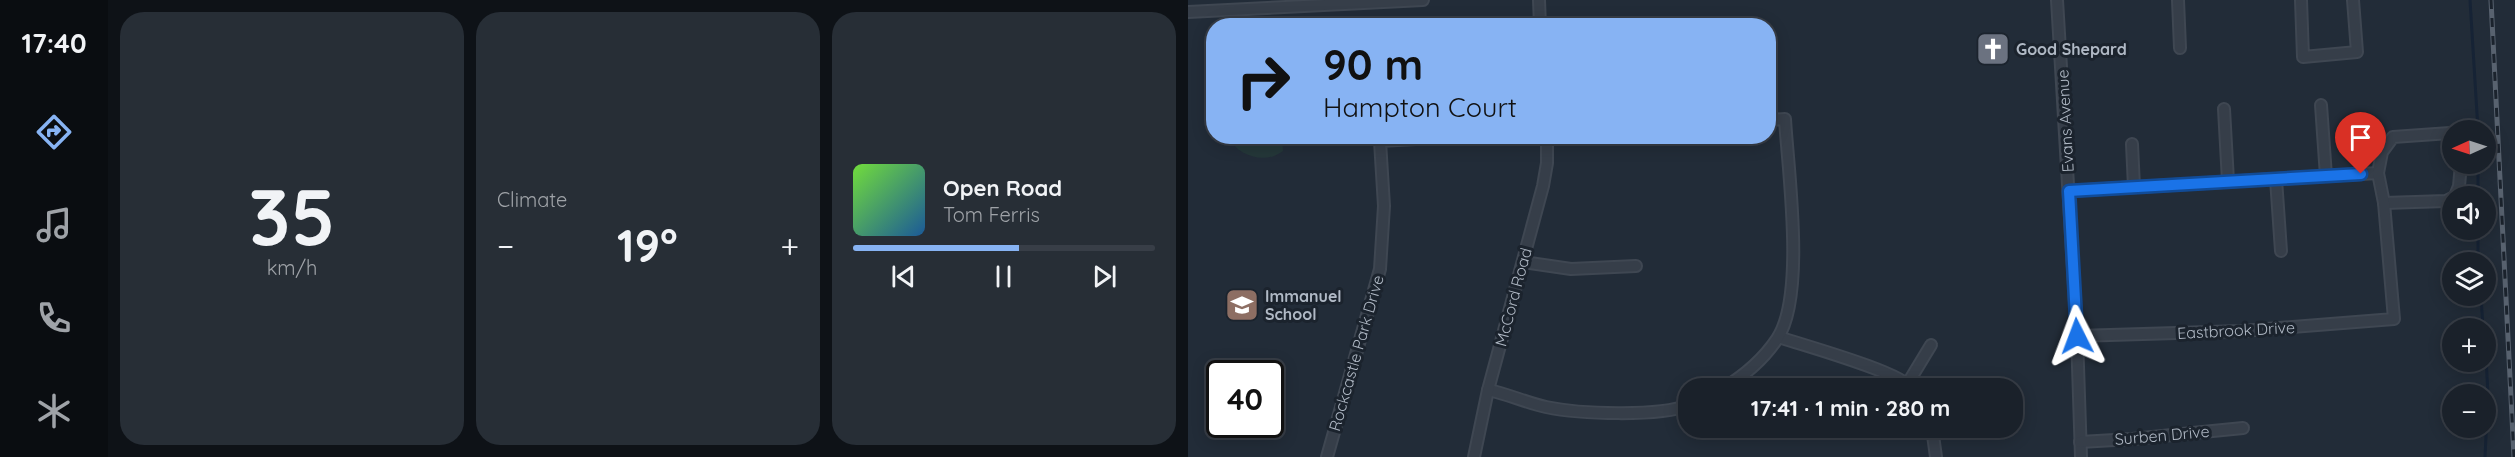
<!DOCTYPE html>
<meta charset="utf-8">
<style>
:root{--surface:#1a212a;--page:#272e36;--text:#f1f3f6;--muted:#9fa3a8;--line:#383e47;--accent:#87b3f3}
body{margin:0;font-family:Quicksand,sans-serif;background:var(--page);color:var(--text);height:100vh;display:flex;flex-direction:column;font-size:22px;white-space:nowrap}
*{box-sizing:border-box;margin:0}
p{font-size:20px;color:var(--muted)}
.icon{flex:none;width:33px;height:33px;fill:none;stroke:currentColor;stroke-width:2;stroke-linecap:round;stroke-linejoin:round}
.map{position:relative;flex:1;overflow:hidden}
.sheet{display:flex;flex-direction:column;gap:12px;padding:12px;background:#0e1217;width:1080px}
.sheet>*{flex:none}
.top-card{position:absolute;left:18px;top:18px;width:570px;height:126px;border-radius:24px;box-shadow:0 3px 15px #0003,0 0 0 2px var(--line);background:#87b3f3;color:#111;overflow:hidden}
.needle{width:39px;rotate:267deg}
.buttons{position:absolute;left:1254px;top:120px;display:grid;gap:12px}
.buttons a{display:grid;place-items:center;width:54px;height:54px;border-radius:50%;background:var(--surface);box-shadow:0 3px 15px #0003,0 0 0 2px var(--line);font-size:30px}
.speed{position:absolute;left:18px;top:360px;display:flex;gap:12px;font-size:30px;font-weight:700;text-align:center}
.speed>*{display:grid;place-content:center;width:78px;height:78px;border-radius:50%;background:var(--surface);box-shadow:0 3px 15px #0003,0 0 0 2px var(--line);line-height:1}
.speed .limit{border:3px solid #111;border-radius:9px;background:#fff;color:#111}
.pin{position:absolute;display:grid;place-items:center;width:51px;height:51px;color:#fff;margin:-62px -26px;border-radius:50% 50% 50% 0;rotate:-45deg;box-shadow:0 0 6px #0007}
.pin .icon{rotate:45deg}
.me{position:absolute;width:66px;margin:-33px;rotate:357deg;stroke-linejoin:round;filter:drop-shadow(0 0 4px #0008)}
.turn{display:flex;align-items:center;gap:21px;height:126px;padding:0 18px;font-size:27px}
.turn .icon{width:78px;height:78px;stroke-width:2.5}
.turn b{display:block;font-size:42px;line-height:51px}
.big{font-size:45px;font-weight:700;line-height:1.1}
.sheet .widget{flex:1;display:flex;flex-direction:column;justify-content:center;gap:9px;min-width:0;padding:0 21px;border-radius:24px;background:var(--page)}
.sheet .dial{align-items:center;gap:0}
.dial b{font-size:78px;line-height:1}
.song{display:flex;align-items:center;gap:18px}
.cover{width:72px;height:72px;border-radius:9px;background:linear-gradient(135deg,hsl(100 70% 55%),hsl(210 70% 35%))}
.played{height:6px;border-radius:3px;background:linear-gradient(90deg,var(--accent) 55%,var(--line) 55%)}
.keys{display:flex;justify-content:space-around;direction:ltr}
.heat{display:flex;justify-content:space-between;align-items:center;font-size:33px;direction:ltr}
.sheet .tiles{flex:1;display:grid;gap:12px;grid-template-columns:repeat(3,1fr)}
.trip{position:absolute;left:490px;top:378px;width:345px;height:60px;border-radius:24px;background:var(--surface);box-shadow:0 3px 15px #0003,0 0 0 2px var(--line);font-weight:700;line-height:60px;text-align:center}
main{display:flex;flex:1;min-height:0}
.tab-bar{display:flex;flex-direction:column;width:108px;justify-content:space-around;align-items:center;background:#0a0d11;color:var(--muted)}
.tab-bar .icon{width:42px;height:42px}
.tab-bar .active{color:var(--accent)}
.tab-bar b{font-size:27px;color:var(--text)}
.map>svg:first-child{display:block}
.green{fill:#243739}
.lines{fill:none;stroke-linecap:round;stroke-linejoin:round}
.stream{stroke:#162335;stroke-width:3}
.minor-casing{stroke:#3f4752;stroke-width:14}
.minor{stroke:#363e49;stroke-width:10}
.rail-casing{stroke:#58626f;stroke-width:5}
.rail{stroke:#1b232d;stroke-width:3;stroke-dasharray:9;stroke-linecap:butt}
.route-casing{stroke:#114b97;stroke-width:15}
.route{stroke:#1a73e8;stroke-width:10}
.labels{text-anchor:middle;stroke-width:6;stroke-linejoin:round;paint-order:stroke}
.poi-label{font-size:16px;font-weight:bold;fill:#b0b9c5;stroke:#1b232d;text-anchor:start}
.street-label{font-size:16px;fill:#b0b9c5;stroke:#1b232d}
</style>
<main>
<nav class="tab-bar">
<b>17:40</b>
<svg class="icon active" aria-label="directions" viewBox="0 0 24 24"><path d="M12 3l9 9-9 9-9-9zM9 14v-3h6M13 9l2 2-2 2"/></svg>
<svg class="icon" aria-label="music" viewBox="0 0 24 24"><path d="M9 18V5l10-2v13"/><circle cx="6" cy="18" r="3"/><circle cx="16" cy="16" r="3"/></svg>
<svg class="icon" aria-label="phone" viewBox="0 0 24 24"><path d="M5 4h4l2 5-3 2q2 4 5 5l2-3 5 2v4C11 20 4 13 5 4z"/></svg>
<svg class="icon" aria-label="climate" viewBox="0 0 24 24"><path d="M12 3v18M4 7l16 10M4 17L20 7"/></svg>
</nav>
<section class="sheet">
<div class="tiles">
<div class="widget dial"><b>35</b><p>km/h</p></div>
<div class="widget"><p>Climate</p>
<div class="heat"><a>−</a><b class="big">19°</b><a>+</a></div>
</div>
<div class="widget">
<div class="song"><i class="cover"></i><div><b>Open Road</b><p>Tom Ferris</p></div></div>
<div class="played"></div>
<div class="keys"><svg class="icon" aria-label="previous" viewBox="0 0 24 24"><path d="M18 5L8 12l10 7zM5 5v14"/></svg><svg class="icon" aria-label="pause" viewBox="0 0 24 24"><path d="M8 5v14M16 5v14"/></svg><svg class="icon" aria-label="next" viewBox="0 0 24 24"><path d="M6 5l10 7-10 7zM19 5v14"/></svg></div>
</div>
</div>
</section>
<div class="map">
<svg width="1327" height="457" viewBox="0 0 1327 457">
<rect width="100%" height="100%" fill="#222c38"/>
<path class="green" d="M40,137h54l1,14c-18,14 -45,5 -55,-14z"/>
<g class="lines">
<g class="stream">
<polyline points="1282,0 1290,130"/>
<polyline points="1290,196 1290,164"/>
<polyline points="1290,230 1290,262"/>
<polyline points="1293,296 1295,328"/>
<polyline points="1297,457 1300,395 1298,357"/>
</g>
<defs>
<g id="minor">
<polyline points="351,0 352,26"/>
<polyline points="869,0 889,336 893,457"/>
<polyline points="990,0 992,48"/>
<polyline points="1113,0 1115,57 1169,52 1165,0"/>
<polyline points="0,12 235,0"/>
<polyline points="1133,105 1138,176"/>
<polyline points="1036,109 1040,181"/>
<polyline points="944,144 946,187"/>
<polyline points="1088,179 1093,251"/>
<polyline points="881,191 1190,173"/>
<polyline points="1267,196 1271,186 1273,164"/>
<polyline points="1196,203 1258,201 1264,198"/>
<polyline points="335,262 383,269 448,266"/>
<polyline points="889,336 1054,331 1206,319 1196,203 1190,173 1194,152 1205,137 1262,133 1264,136"/>
<path d="M591,337c23,8 122,35 132,51"/>
<polyline points="720,383 743,345"/>
<path d="M536,388c21,-13 39,-28 53,-49 29,-43 11,-168 8,-220l-17,1"/>
<path d="M300,390c20,4 39,13 58,17 33,7 113,10 143,-2"/>
<polyline points="744,428 748,457"/>
<polyline points="892,442 944,439 1055,428"/>
<polyline points="139,457 192,269 196,206 192,141 282,136"/>
<polyline points="286,457 300,390 355,186 359,163 359,136"/>
</g>
</defs>
<use href="#minor" class="minor-casing"/>
<use href="#minor" class="minor"/>
<defs>
<polyline id="rail" points="1303,0 1326,457"/>
</defs>
<use href="#rail" class="rail-casing"/>
<use href="#rail" class="rail"/>
</g>
<g class="lines">
<defs>
<polyline id="route" points="889,336 881,191 1173,174"/>
</defs>
<use href="#route" class="route-casing"/>
<use href="#route" class="route"/>
</g>
<defs>
<symbol id="church-square" viewBox="-11 -11 22 22"><rect x="-9" y="-9" width="18" height="18" rx="4" fill="#6b7280" stroke="#1b232d"/><path d="M-1.2-6h2.4v3.5h3.3v2.4h-3.3V6h-2.4V-.1h-3.3v-2.4h3.3Z" fill="#fff"/></symbol>
<symbol id="school-square" viewBox="-11 -11 22 22"><rect x="-9" y="-9" width="18" height="18" rx="4" fill="#8d6e63" stroke="#1b232d"/><path d="M0-5L7-2L0 1L-7-2ZM-4 1L0 2.5L4 1V4Q0 6-4 4Z" fill="#fff"/></symbol>
</defs>
<g fill-rule="evenodd">
<use href="#church-square" x="786" y="30" width="38" height="38"/>
<use href="#school-square" x="35" y="286" width="38" height="38"/>
</g>
<g class="labels">
<g class="poi-label">
<text x="828" y="55">Good Shepard</text>
<text x="77" y="302">Immanuel<tspan x="77" dy="18">School</tspan></text>
</g>
<g class="street-label">
<text transform="translate(877 121) rotate(-93)" y="6">Evans Avenue</text>
<text transform="translate(325 297) rotate(-75)" y="6">McCord Road</text>
<text transform="translate(1048 330) rotate(-3)" y="6">Eastbrook Drive</text>
<text transform="translate(168 353) rotate(-74)" y="6">Rockcastle Park Drive</text>
<text transform="translate(974 435) rotate(-5)" y="6">Surben Drive</text>
</g>
</g>
</svg>
<div class="buttons">
<a><svg class="needle" viewBox="-14 -14 28 28"><path d="M0-13l5 13h-10z" fill="#e53935"/><path d="M0 13l5-13h-10z" fill="#9fa3a8"/></svg></a>
<a><svg class="icon" aria-label="sound" viewBox="0 0 24 24"><path d="M4 9h4l5-4v14l-5-4H4zM17 9q2 3 0 6"/></svg></a>
<a><svg class="icon" aria-label="layers" viewBox="0 0 24 24"><path d="M12 4l9 5-9 5-9-5zM3 14l9 5 9-5"/></svg></a>
<a>+</a>
<a>−</a>
</div>
<div class="speed"><div class="limit">40</div></div>
<div class="pin" style="left:1173px;top:174px;background:#d93025"><svg class="icon" aria-label="arrive" viewBox="0 0 24 24"><path d="M6 21V4h12l-3 4 3 4H6"/></svg></div>
<svg class="me" style="left:889px;top:336px" viewBox="-20 -20 40 40"><path d="M0-17L14 15 0 8-14 15z" fill="#1a73e8" stroke="#fff" stroke-width="4"/></svg>
<div class="trip">17:41 · 1 min · 280 m</div>
<div class="top-card">
<div class="turn"><svg class="icon" aria-label="right" viewBox="0 0 24 24"><path d="M7 20v-9h11M14 6l5 5-5 5"/></svg><div><b>90 m</b>Hampton Court</div></div>
</div>
</div>
</main>
